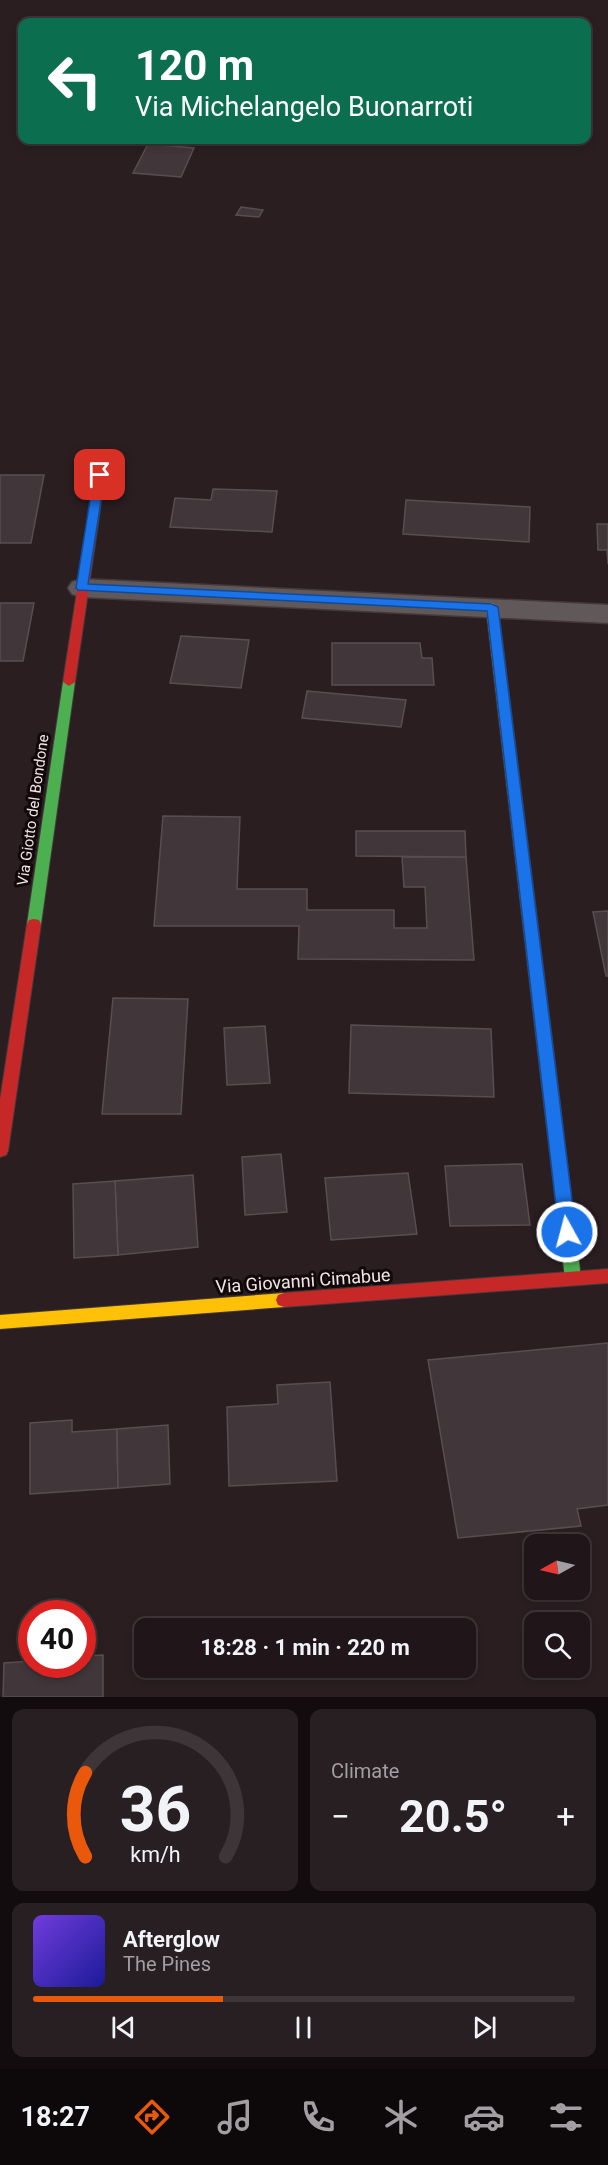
<!DOCTYPE html>
<meta charset="utf-8">
<style>
:root{--surface:#201619;--page:#281f22;--text:#f1f3f6;--muted:#a29fa2;--line:#3d3538;--accent:#ea580c}
body{margin:0;font-family:Roboto,sans-serif;background:var(--page);color:var(--text);height:100vh;display:flex;flex-direction:column;font-size:22px;white-space:nowrap}
*{box-sizing:border-box;margin:0}
p{font-size:20px;color:var(--muted)}
.icon{flex:none;width:33px;height:33px;fill:none;stroke:currentColor;stroke-width:2;stroke-linecap:round;stroke-linejoin:round}
.map{position:relative;height:1697px;overflow:hidden}
.details{display:flex;flex-direction:column;gap:12px;padding:12px;background:#120c0e;flex:1}
.details>*{flex:none}
.top-card{position:absolute;left:18px;top:18px;width:573px;height:126px;border-radius:12px;box-shadow:0 3px 9px #0003,0 0 0 2px var(--line);background:#0b6e4f;color:#fff;overflow:hidden}
.needle{width:39px;rotate:262deg}
.fabs{position:absolute;left:524px;top:1534px;display:grid;gap:12px}
.fabs a{display:grid;place-items:center;width:66px;height:66px;border-radius:12px;background:var(--surface);box-shadow:0 3px 9px #0003,0 0 0 2px var(--line);font-size:30px}
.speed{position:absolute;left:18px;top:1600px;display:flex;gap:12px;font-size:30px;font-weight:700;text-align:center}
.speed>*{display:grid;place-content:center;width:78px;height:78px;border-radius:50%;background:var(--surface);box-shadow:0 3px 9px #0003,0 0 0 2px var(--line);line-height:1}
.speed .limit{border:9px solid #d22;background:#fff;color:#111}
.pin{position:absolute;display:grid;place-items:center;width:51px;height:51px;color:#fff;margin:-26px;border-radius:12px;box-shadow:0 3px 9px #0006}
.me{position:absolute;width:66px;margin:-33px;rotate:353deg;stroke-linejoin:round;filter:drop-shadow(0 0 4px #0008)}
.turn{display:flex;align-items:center;gap:21px;height:126px;padding:0 18px;font-size:27px}
.turn .icon{width:78px;height:78px;stroke-width:2.5}
.turn b{display:block;font-size:42px;line-height:51px}
.big{font-size:45px;font-weight:700;line-height:1.1}
.details .tile{flex:1;display:flex;flex-direction:column;justify-content:center;gap:9px;min-width:0;padding:0 21px;border-radius:12px;background:var(--page)}
.details .dial{align-items:center;gap:0}
.dial svg{height:156px;overflow:visible;fill:none;stroke:var(--line);stroke-width:7;stroke-linecap:round;text-anchor:middle}
.dial text{fill:var(--text);stroke:none}
.song{display:flex;align-items:center;gap:18px}
.cover{width:72px;height:72px;border-radius:9px;background:linear-gradient(135deg,hsl(260 70% 55%),hsl(240 70% 35%))}
.played{height:6px;border-radius:3px;background:linear-gradient(90deg,var(--accent) 35%,var(--line) 35%)}
.keys{display:flex;justify-content:space-around;direction:ltr}
.heat{display:flex;justify-content:space-between;align-items:center;font-size:33px;direction:ltr}
.details .tiles{flex:1;display:grid;gap:12px;grid-template-columns:1fr 1fr}
.tile:last-child{grid-column:span 2}
.trip{position:absolute;left:134px;top:1618px;width:342px;height:60px;border-radius:12px;background:var(--surface);box-shadow:0 3px 9px #0003,0 0 0 2px var(--line);font-weight:700;line-height:60px;text-align:center}
.dock{display:flex;height:96px;justify-content:space-around;align-items:center;background:#0d090a;color:var(--muted)}
.dock .icon{width:42px;height:42px}
.dock .selected{color:var(--accent)}
.dock b{font-size:27px;color:var(--text)}
.map>svg:first-child{display:block}
.building{fill:#41373a;stroke:#584e50;stroke-width:1.5}
.lines{fill:none;stroke-linecap:round;stroke-linejoin:round}
.street-casing{stroke:#43393b;stroke-width:3}
.fast-casing{stroke:#43393b;stroke-width:2}
.slow-casing{stroke:#43393b;stroke-width:2}
.jam-casing{stroke:#43393b;stroke-width:2}
.street{fill:#61585a;fill-rule:evenodd}
.fast{fill:#4caf50;fill-rule:evenodd}
.slow{fill:#ffc107;fill-rule:evenodd}
.jam{fill:#c62828;fill-rule:evenodd}
.route{fill:#1a73e8;stroke:#114b97;stroke-width:1.5}
.labels{text-anchor:middle;stroke-width:6;stroke-linejoin:round;paint-order:stroke}
.street-label{font-size:15px;fill:#f2e4e6;stroke:#100809}
.near-street-label{font-size:18px;fill:#f2e4e6;stroke:#100809}
</style>
<div class="map">
<svg width="608" height="1697" viewBox="0 0 608 1697">
<rect width="100%" height="100%" fill="#2a1e21"/>
<g class="building">
<polygon points="148,144 194,148 181,177 133,173"/>
<polygon points="241,207 263,210 259,217 236,215"/>
<polygon points="0,475 44,475 31,543 0,543"/>
<polygon points="213,489 277,491 272,532 170,527 175,498 211,500"/>
<polygon points="406,500 530,507 529,542 403,534"/>
<polygon points="597,524 608,524 608,564 607,550 598,550"/>
<polygon points="0,603 34,603 23,661 0,661"/>
<polygon points="181,636 249,640 241,688 170,683"/>
<polygon points="332,643 420,643 422,658 432,658 434,685 332,685"/>
<polygon points="307,691 406,700 401,727 302,718"/>
<polygon points="163,816 240,817 237,889 307,889 307,910 394,910 394,928 427,928 425,887 404,887 402,857 466,857 474,960 298,959 299,926 154,926"/>
<polygon points="356,831 465,831 466,857 356,856"/>
<polygon points="608,911 608,976 606,976 593,912"/>
<polygon points="113,998 188,999 181,1114 102,1114"/>
<polygon points="351,1025 491,1029 494,1097 349,1093"/>
<polygon points="265,1026 270,1083 227,1085 224,1028"/>
<polygon points="281,1154 287,1212 245,1215 242,1157"/>
<polygon points="522,1164 530,1225 450,1226 445,1166"/>
<polygon points="408,1173 417,1234 331,1240 325,1178"/>
<polygon points="193,1175 198,1247 118,1255 115,1181"/>
<polygon points="115,1181 118,1255 74,1258 73,1184"/>
<polygon points="608,1343 608,1505 577,1509 581,1526 458,1538 428,1360"/>
<polygon points="330,1382 337,1481 229,1486 227,1407 278,1404 277,1385"/>
<polygon points="72,1420 72,1432 117,1429 118,1488 30,1494 30,1423"/>
<polygon points="168,1425 170,1484 118,1488 117,1429"/>
<polygon points="103,1655 103,1697 3,1697 4,1663 32,1661 32,1665 82,1665 82,1656"/>
</g>
<g class="lines">
<defs>
<polygon id="street" points="82,579 608,605 608,623 82,597 72,594 68,588 72,582"/>
<g id="fast">
<polygon points="69,678 75,682 41,924 39,928 29,928 27,924 63,682"/>
<polygon points="550,1081 555,1083 558,1087 581,1278 579,1283 573,1285 567,1283 565,1278 542,1087 545,1083"/>
</g>
<g id="slow">
<polygon points="492,603 498,607 558,1087 555,1091 550,1093 545,1091 542,1087 486,607"/>
<polygon points="284,1293 290,1295 292,1300 290,1305 284,1307 0,1329 0,1315"/>
</g>
<g id="jam">
<polygon points="100,472 105,475 75,682 69,686 63,682 95,475"/>
<polygon points="34,919 39,920 41,924 8,1151 6,1155 0,1157 0,1100 27,924 29,920"/>
<polygon points="608,1269 608,1283 284,1307 278,1305 276,1300 278,1295 284,1293"/>
</g>
</defs>
<use href="#street" class="street-casing"/>
<use href="#fast" class="fast-casing"/>
<use href="#slow" class="slow-casing"/>
<use href="#jam" class="jam-casing"/>
<use href="#street" class="street"/>
<use href="#fast" class="fast"/>
<use href="#slow" class="slow"/>
<use href="#jam" class="jam"/>
</g>
<polygon class="route" points="100,471 105,475 88,584 492,604 498,607 576,1232 573,1237 567,1239 562,1237 559,1232 487,611 78,590 76,588 94,475"/>
<g class="labels">
<g class="street-label">
<text transform="translate(33 810) rotate(-82)" y="5">Via Giotto del Bondone</text>
</g>
<g class="near-street-label">
<text transform="translate(303 1281) rotate(-4)" y="6">Via Giovanni Cimabue</text>
</g>
</g>
</svg>
<div class="fabs">
<a><svg class="needle" viewBox="-14 -14 28 28"><path d="M0-13l5 13h-10z" fill="#e53935"/><path d="M0 13l5-13h-10z" fill="#a29fa2"/></svg></a>
<a><svg class="icon" aria-label="search" viewBox="0 0 24 24"><circle cx="10" cy="10" r="6"/><path d="M15 15l6 6"/></svg></a>
</div>
<div class="speed"><div class="limit">40</div></div>
<div class="pin" style="left:100px;top:475px;background:#d93025"><svg class="icon" aria-label="arrive" viewBox="0 0 24 24"><path d="M6 21V4h12l-3 4 3 4H6"/></svg></div>
<svg class="me" style="left:567px;top:1232px" viewBox="-20 -20 40 40"><circle r="17" fill="#1a73e8" stroke="#fff" stroke-width="3"/><path d="M0-11L8 9 0 5-8 9z" fill="#fff"/></svg>
<div class="trip">18:28 · 1 min · 220 m</div>
<div class="top-card">
<div class="turn"><svg class="icon" aria-label="left" viewBox="0 0 24 24"><path d="M17 20v-9H6M10 6l-5 5 5 5"/></svg><div><b>120 m</b>Via Michelangelo Buonarroti</div></div>
</div>
</div>
<section class="details">
<div class="tiles">
<div class="tile dial"><svg viewBox="0 0 100 80">
<path d="M14 69A42 42 0 1 1 86 69"/>
<path d="M14 69A42 42 0 0 1 14 26" stroke="#ea580c"/>
<text x="50" y="56" font-size="32" font-weight="700">36</text>
<text x="50" y="72" font-size="11">km/h</text>
</svg></div>
<div class="tile"><p>Climate</p>
<div class="heat"><a>−</a><b class="big">20.5°</b><a>+</a></div>
</div>
<div class="tile">
<div class="song"><i class="cover"></i><div><b>Afterglow</b><p>The Pines</p></div></div>
<div class="played"></div>
<div class="keys"><svg class="icon" aria-label="previous" viewBox="0 0 24 24"><path d="M18 5L8 12l10 7zM5 5v14"/></svg><svg class="icon" aria-label="pause" viewBox="0 0 24 24"><path d="M8 5v14M16 5v14"/></svg><svg class="icon" aria-label="next" viewBox="0 0 24 24"><path d="M6 5l10 7-10 7zM19 5v14"/></svg></div>
</div>
</div>
</section>
<nav class="dock">
<b>18:27</b>
<svg class="icon selected" aria-label="directions" viewBox="0 0 24 24"><path d="M12 3l9 9-9 9-9-9zM9 14v-3h6M13 9l2 2-2 2"/></svg>
<svg class="icon" aria-label="music" viewBox="0 0 24 24"><path d="M9 18V5l10-2v13"/><circle cx="6" cy="18" r="3"/><circle cx="16" cy="16" r="3"/></svg>
<svg class="icon" aria-label="phone" viewBox="0 0 24 24"><path d="M5 4h4l2 5-3 2q2 4 5 5l2-3 5 2v4C11 20 4 13 5 4z"/></svg>
<svg class="icon" aria-label="climate" viewBox="0 0 24 24"><path d="M12 3v18M4 7l16 10M4 17L20 7"/></svg>
<svg class="icon" aria-label="car" viewBox="0 0 24 24"><path d="M5 17H2v-5l4-1 3-4h7l3 4 3 1v5h-3M9 17h6M6 11h13"/><circle cx="7" cy="17" r="2"/><circle cx="17" cy="17" r="2"/></svg>
<svg class="icon" aria-label="filters" viewBox="0 0 24 24"><path d="M4 7h16M4 17h16"/><circle cx="9" cy="7" r="2"/><circle cx="15" cy="17" r="2"/></svg>
</nav>
